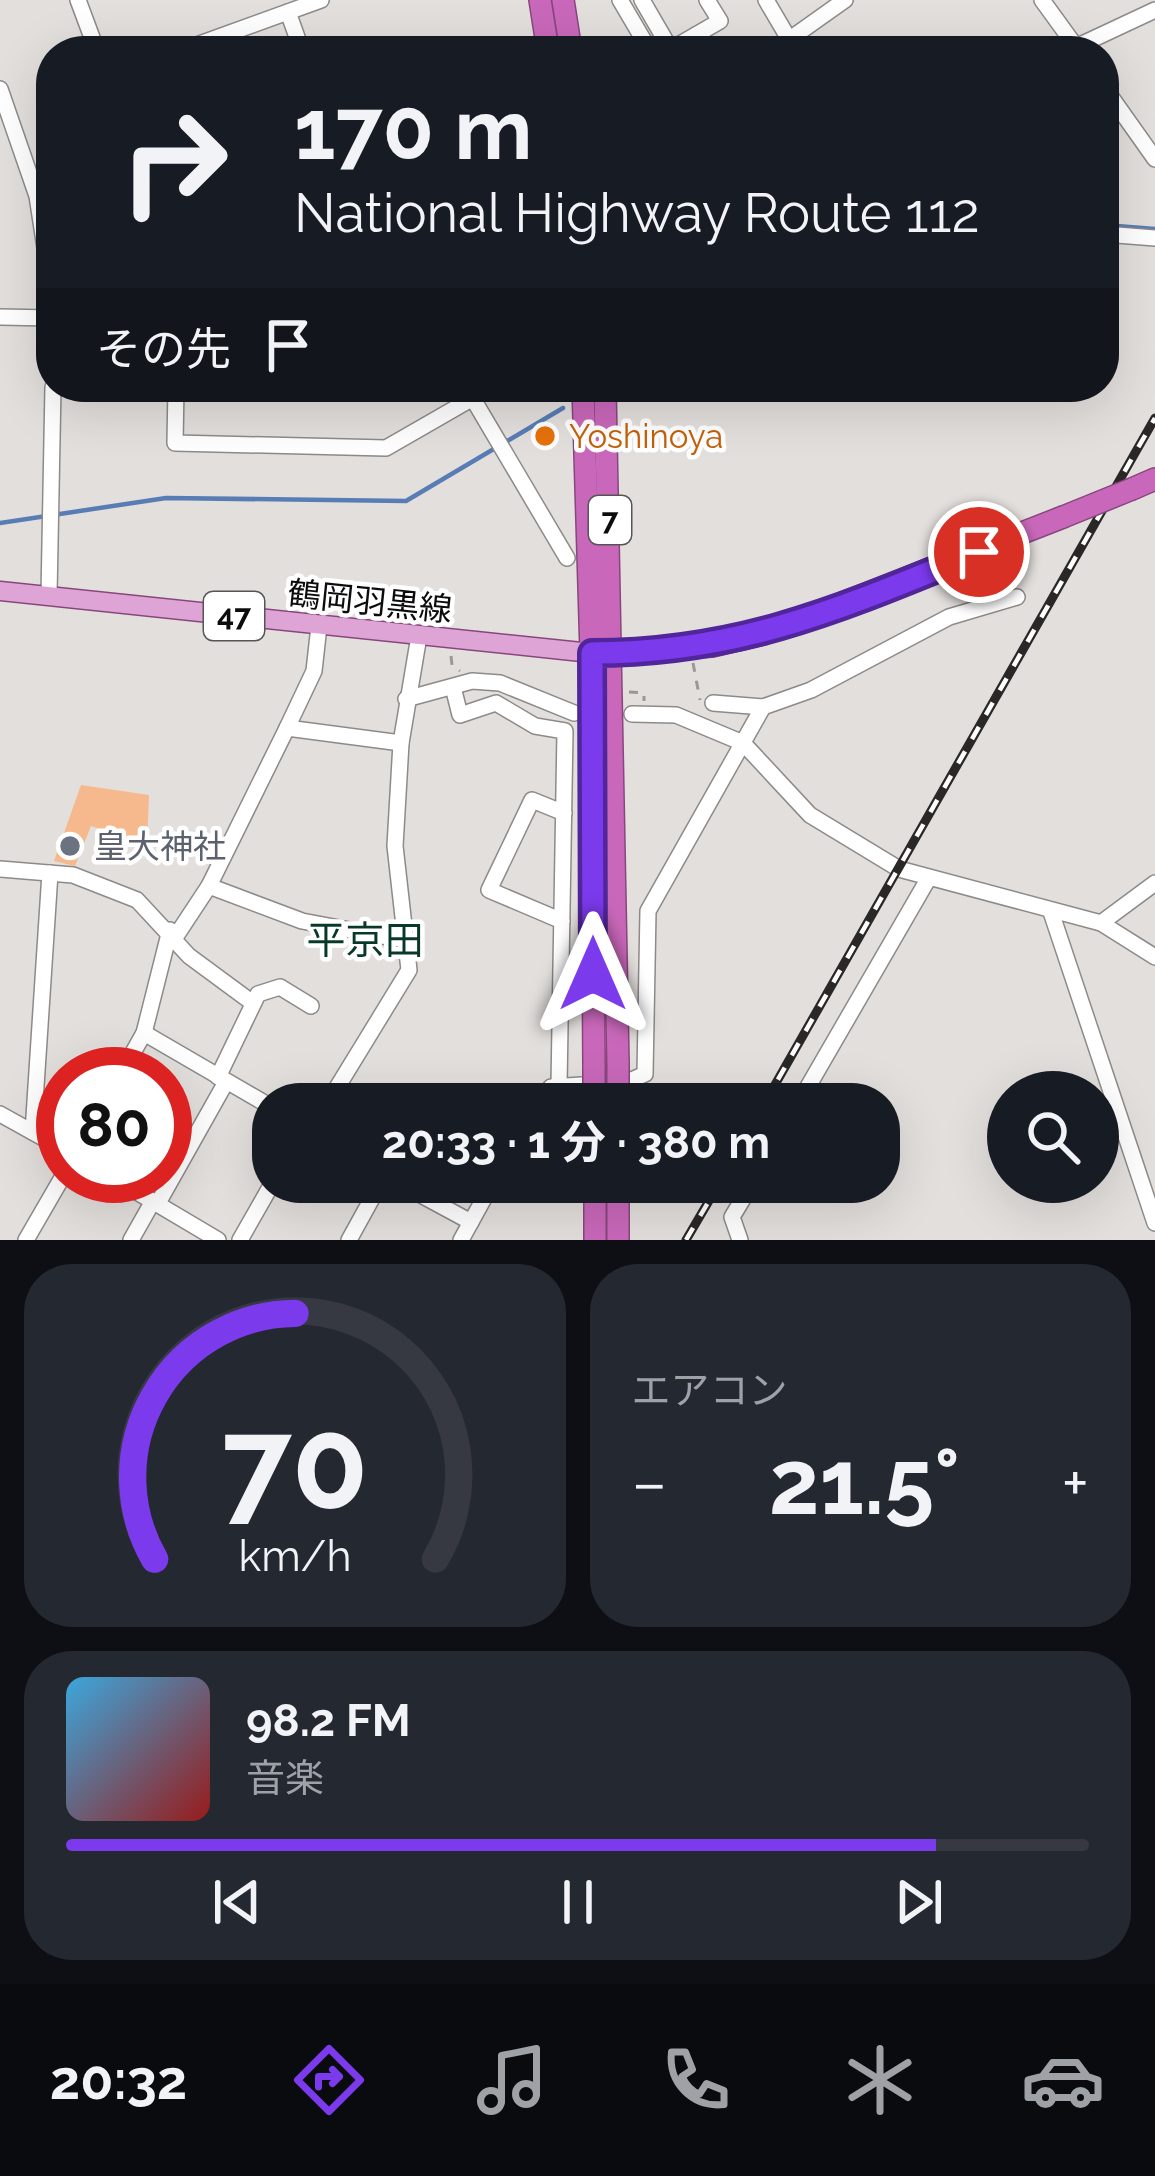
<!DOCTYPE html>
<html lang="ja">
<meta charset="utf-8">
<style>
:root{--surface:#171b24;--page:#242831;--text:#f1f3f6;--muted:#9ea1a6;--line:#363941;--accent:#7c3aed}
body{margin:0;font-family:Raleway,"Noto Sans JP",sans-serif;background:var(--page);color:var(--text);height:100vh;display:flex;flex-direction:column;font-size:45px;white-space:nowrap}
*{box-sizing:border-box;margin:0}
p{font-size:39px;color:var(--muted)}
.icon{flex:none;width:66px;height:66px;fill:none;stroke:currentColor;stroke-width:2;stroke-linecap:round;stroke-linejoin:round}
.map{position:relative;height:1240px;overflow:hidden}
.details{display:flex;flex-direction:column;gap:24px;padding:24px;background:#0d0f14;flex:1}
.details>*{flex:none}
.guide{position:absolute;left:36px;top:36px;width:1083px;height:366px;border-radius:48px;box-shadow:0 12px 48px #0002;background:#171b24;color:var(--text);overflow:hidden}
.controls{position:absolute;left:987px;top:1071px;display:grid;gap:24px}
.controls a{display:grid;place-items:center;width:132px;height:132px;border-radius:50%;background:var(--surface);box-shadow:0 12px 48px #0002;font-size:60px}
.speed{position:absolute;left:36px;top:1047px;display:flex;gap:24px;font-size:60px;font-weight:700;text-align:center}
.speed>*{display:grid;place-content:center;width:156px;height:156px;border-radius:50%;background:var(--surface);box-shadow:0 12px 48px #0002;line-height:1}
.speed .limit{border:18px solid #d22;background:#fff;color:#111}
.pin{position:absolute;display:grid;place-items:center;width:102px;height:102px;color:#fff;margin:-51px;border:6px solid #fff;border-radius:50%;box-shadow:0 3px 12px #0007}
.me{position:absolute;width:132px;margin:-66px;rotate:0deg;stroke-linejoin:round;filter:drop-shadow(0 0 9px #0008)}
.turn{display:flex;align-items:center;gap:42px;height:252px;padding:0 60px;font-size:54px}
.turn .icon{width:156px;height:156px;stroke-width:2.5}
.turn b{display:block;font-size:84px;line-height:102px}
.then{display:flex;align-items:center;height:114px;padding:0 60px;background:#0003;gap:24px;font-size:45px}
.big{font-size:90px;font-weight:700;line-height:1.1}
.details .card{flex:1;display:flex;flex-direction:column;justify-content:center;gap:18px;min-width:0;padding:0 42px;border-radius:48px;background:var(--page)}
.details .dial{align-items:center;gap:0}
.dial svg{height:312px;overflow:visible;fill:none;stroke:var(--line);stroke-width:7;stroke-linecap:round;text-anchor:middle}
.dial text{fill:var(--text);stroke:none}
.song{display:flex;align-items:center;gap:36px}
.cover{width:144px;height:144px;border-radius:18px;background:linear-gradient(135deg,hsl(200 70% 55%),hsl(0 70% 35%))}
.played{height:12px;border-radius:6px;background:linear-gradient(90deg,var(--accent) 85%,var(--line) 85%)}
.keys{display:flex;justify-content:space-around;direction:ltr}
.heat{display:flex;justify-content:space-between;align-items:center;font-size:66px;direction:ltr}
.details .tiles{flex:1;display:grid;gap:24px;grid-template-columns:1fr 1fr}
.card:last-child{grid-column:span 2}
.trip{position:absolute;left:252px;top:1083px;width:648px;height:120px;border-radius:48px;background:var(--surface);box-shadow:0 12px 48px #0002;font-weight:700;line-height:120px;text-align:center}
.menu{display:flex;height:192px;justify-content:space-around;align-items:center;background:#090b0e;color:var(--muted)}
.menu .icon{width:84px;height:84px}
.menu .selected{color:var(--accent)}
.menu b{font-size:54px;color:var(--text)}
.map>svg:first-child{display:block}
.green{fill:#f5b98d}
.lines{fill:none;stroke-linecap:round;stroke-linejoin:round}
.stream{stroke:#587db5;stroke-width:4.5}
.minor-casing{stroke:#8d8a88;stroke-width:18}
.major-casing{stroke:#87477d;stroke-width:21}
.highway-casing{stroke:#87477d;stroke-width:24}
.path{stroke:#9b9795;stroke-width:3;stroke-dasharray:9 9;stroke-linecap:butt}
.minor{stroke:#fff;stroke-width:15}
.major{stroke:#dfa4d6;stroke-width:18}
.highway{stroke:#c968ba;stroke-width:21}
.rail-casing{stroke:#2a2727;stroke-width:9}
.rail{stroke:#fff;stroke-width:4.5;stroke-dasharray:14;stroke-linecap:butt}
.highway-bridge-casing{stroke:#87477d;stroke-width:24;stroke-linecap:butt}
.highway-bridge{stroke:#c968ba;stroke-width:21}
.route-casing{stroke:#51269a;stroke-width:30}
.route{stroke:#7c3aed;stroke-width:21}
.food-dot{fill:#e8710a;stroke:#fff;stroke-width:4.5}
.worship-dot{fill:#6b7280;stroke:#fff;stroke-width:4.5}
.labels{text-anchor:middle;stroke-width:9;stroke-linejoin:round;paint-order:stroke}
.shield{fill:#fff;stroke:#565454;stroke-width:3}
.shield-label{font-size:30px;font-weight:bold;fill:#0d0b0b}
.food-label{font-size:33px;fill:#c56008;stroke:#fff;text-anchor:start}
.street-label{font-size:33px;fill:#0d0b0b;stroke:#fff}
.worship-label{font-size:33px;fill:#5b616d;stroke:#fff;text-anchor:start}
.quarter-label{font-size:39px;fill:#083928;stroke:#fff}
</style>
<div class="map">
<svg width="1155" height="1240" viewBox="0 0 1155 1240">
<rect width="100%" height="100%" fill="#e3dfdc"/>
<polygon class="green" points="81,785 149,795 147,844 91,826 75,866 54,861"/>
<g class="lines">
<g class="stream">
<polyline points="1104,225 1155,229"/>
<polyline points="0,523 166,498 406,501 563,408"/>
</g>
<defs>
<g id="minor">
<polyline points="78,0 97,51"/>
<polyline points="620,0 650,51"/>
<polyline points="642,0 671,50"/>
<polyline points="766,0 796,51"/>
<polyline points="1042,0 1079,51"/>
<polyline points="288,12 302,51"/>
<polyline points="696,35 705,51"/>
<polyline points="1076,47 1155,10"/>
<polyline points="180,51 321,0"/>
<polyline points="668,51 720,21 707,0"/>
<polyline points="773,51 845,0"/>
<polyline points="1104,87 1155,159"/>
<polyline points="0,89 37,196 51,287"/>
<polyline points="1104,234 1155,238"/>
<polyline points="0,317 51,318"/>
<polyline points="176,387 175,443 386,448 473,398"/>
<polyline points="466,387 567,558"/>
<polyline points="49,595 53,387"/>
<polyline points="453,687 460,715 496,703 535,726 565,731 559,1085"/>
<polyline points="406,699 472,681 500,683 574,713"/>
<polyline points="713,703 763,707"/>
<polyline points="632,714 676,715 743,743 810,815 899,869 1101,923 1155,957"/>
<polyline points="287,728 314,671 319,626"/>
<polyline points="0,869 73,875 137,900 189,956 250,1001"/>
<polyline points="209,886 302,921 403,940"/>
<polyline points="1051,912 1155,1223"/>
<polyline points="562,921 489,890 532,800 564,813"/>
<polyline points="1101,923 1155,883"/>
<polyline points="176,936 209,886 287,728 401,743"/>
<polyline points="144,1033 273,1108"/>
<polyline points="121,1074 144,1033 170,930"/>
<polyline points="218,1077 258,994 280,987 311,1006"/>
<polyline points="327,1104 409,970 395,846 401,743 419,636"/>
<polyline points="537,1104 551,1087 627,1082 645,1074 648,911 763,707 811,690 949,617 1017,597"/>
<polyline points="798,1104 927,881"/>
<polyline points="0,1114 63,1149"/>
<polyline points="33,1132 50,873"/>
<polyline points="110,1176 218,1240"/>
<polyline points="397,1182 471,1222"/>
<polyline points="158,1203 226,1082"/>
<polyline points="26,1240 63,1176"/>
<polyline points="131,1240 153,1201"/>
<polyline points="240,1240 273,1182"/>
<polyline points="349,1240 381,1182"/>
<polyline points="461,1240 493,1182"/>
<polyline points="740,1240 732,1217 753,1182"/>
</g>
<polyline id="major" points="0,591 591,653"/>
<g id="highway">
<polyline points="540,0 548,51"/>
<polyline points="563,0 571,51"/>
<polyline points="583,387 591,653 594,1066"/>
<polyline points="605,387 618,1063"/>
<polyline points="1132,489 1155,479"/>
<polyline points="601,653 712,646 763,634 1063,517"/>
<polyline points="595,1182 595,1240"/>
<polyline points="618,1182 618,1240"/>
</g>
</defs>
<use href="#minor" class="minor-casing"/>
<use href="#major" class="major-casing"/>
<use href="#highway" class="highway-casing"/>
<g class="path">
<polyline points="451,656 452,665 460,671"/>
<polyline points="693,663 700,700"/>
<polyline points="629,692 644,693 644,701"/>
</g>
<use href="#minor" class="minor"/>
<use href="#major" class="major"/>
<use href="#highway" class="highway"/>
<defs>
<g id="rail">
<polyline points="764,1104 1155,418"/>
<polyline points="686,1240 720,1182"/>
</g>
</defs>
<use href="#rail" class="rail-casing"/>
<use href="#rail" class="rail"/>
<defs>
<g id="highway-bridge">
<polyline points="1063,517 1132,489"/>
<polyline points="618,1063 618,1104"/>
<polyline points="594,1066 594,1104"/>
</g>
</defs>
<use href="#highway-bridge" class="highway-bridge-casing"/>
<use href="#highway-bridge" class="highway-bridge"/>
</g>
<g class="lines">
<defs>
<path id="route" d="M593,974l-1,-321c149,0 252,-46 387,-101"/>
</defs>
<use href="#route" class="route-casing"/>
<use href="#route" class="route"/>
</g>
<circle class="food-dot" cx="545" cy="436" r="12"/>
<circle class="worship-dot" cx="70" cy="846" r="12"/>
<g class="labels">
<g class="shield">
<rect x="589" y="496" width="42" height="48" rx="9"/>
<rect x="204" y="592" width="60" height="48" rx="9"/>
</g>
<g class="shield-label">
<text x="610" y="530">7</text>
<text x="234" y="626">47</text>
</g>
<g class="food-label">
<text x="569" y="448">Yoshinoya</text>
</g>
<g class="street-label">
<text transform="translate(370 601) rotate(6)" y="12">鶴岡羽黒線</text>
</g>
<g class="worship-label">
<text x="94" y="858">皇大神社</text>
</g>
<g class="quarter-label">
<text x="365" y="954">平京田</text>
</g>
</g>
</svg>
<div class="controls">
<a><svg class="icon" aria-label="search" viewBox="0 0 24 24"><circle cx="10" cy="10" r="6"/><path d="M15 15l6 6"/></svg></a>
</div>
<div class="speed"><div class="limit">80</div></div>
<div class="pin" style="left:979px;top:552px;background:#d93025"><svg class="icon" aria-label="arrive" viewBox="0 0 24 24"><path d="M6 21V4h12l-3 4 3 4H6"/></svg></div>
<svg class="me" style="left:593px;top:974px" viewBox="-20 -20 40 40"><path d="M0-17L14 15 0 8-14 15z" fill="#7c3aed" stroke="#fff" stroke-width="4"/></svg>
<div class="trip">20:33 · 1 分 · 380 m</div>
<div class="guide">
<div class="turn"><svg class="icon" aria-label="right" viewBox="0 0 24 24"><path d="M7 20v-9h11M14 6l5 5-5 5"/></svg><div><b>170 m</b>National Highway Route 112</div></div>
<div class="then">その先<svg class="icon" aria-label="arrive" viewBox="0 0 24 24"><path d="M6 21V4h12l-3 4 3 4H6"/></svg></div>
</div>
</div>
<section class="details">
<div class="tiles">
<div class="card dial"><svg viewBox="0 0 100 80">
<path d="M14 69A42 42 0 1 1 86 69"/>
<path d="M14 69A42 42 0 0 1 50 6" stroke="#7c3aed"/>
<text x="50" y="56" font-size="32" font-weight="700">70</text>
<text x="50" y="72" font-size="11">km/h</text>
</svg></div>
<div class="card"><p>エアコン</p>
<div class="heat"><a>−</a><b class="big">21.5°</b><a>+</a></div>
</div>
<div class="card">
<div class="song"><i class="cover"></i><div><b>98.2 FM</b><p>音楽</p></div></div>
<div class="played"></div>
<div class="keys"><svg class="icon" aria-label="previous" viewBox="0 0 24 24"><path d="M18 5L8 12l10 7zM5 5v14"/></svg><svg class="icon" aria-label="pause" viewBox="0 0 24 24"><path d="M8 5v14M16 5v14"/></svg><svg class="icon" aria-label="next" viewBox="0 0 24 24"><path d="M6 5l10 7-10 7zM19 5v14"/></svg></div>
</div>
</div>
</section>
<nav class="menu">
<b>20:32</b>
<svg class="icon selected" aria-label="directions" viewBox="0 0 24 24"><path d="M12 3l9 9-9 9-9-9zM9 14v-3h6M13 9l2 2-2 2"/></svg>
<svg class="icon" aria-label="music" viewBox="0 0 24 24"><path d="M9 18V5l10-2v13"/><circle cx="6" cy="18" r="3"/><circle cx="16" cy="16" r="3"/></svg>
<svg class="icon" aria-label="phone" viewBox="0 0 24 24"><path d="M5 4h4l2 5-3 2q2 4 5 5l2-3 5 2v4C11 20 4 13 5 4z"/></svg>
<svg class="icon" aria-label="climate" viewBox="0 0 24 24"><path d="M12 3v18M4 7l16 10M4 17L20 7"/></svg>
<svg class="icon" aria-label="car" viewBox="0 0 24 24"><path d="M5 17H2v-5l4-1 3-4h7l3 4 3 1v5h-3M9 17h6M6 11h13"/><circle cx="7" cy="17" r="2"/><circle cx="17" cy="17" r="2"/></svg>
</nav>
